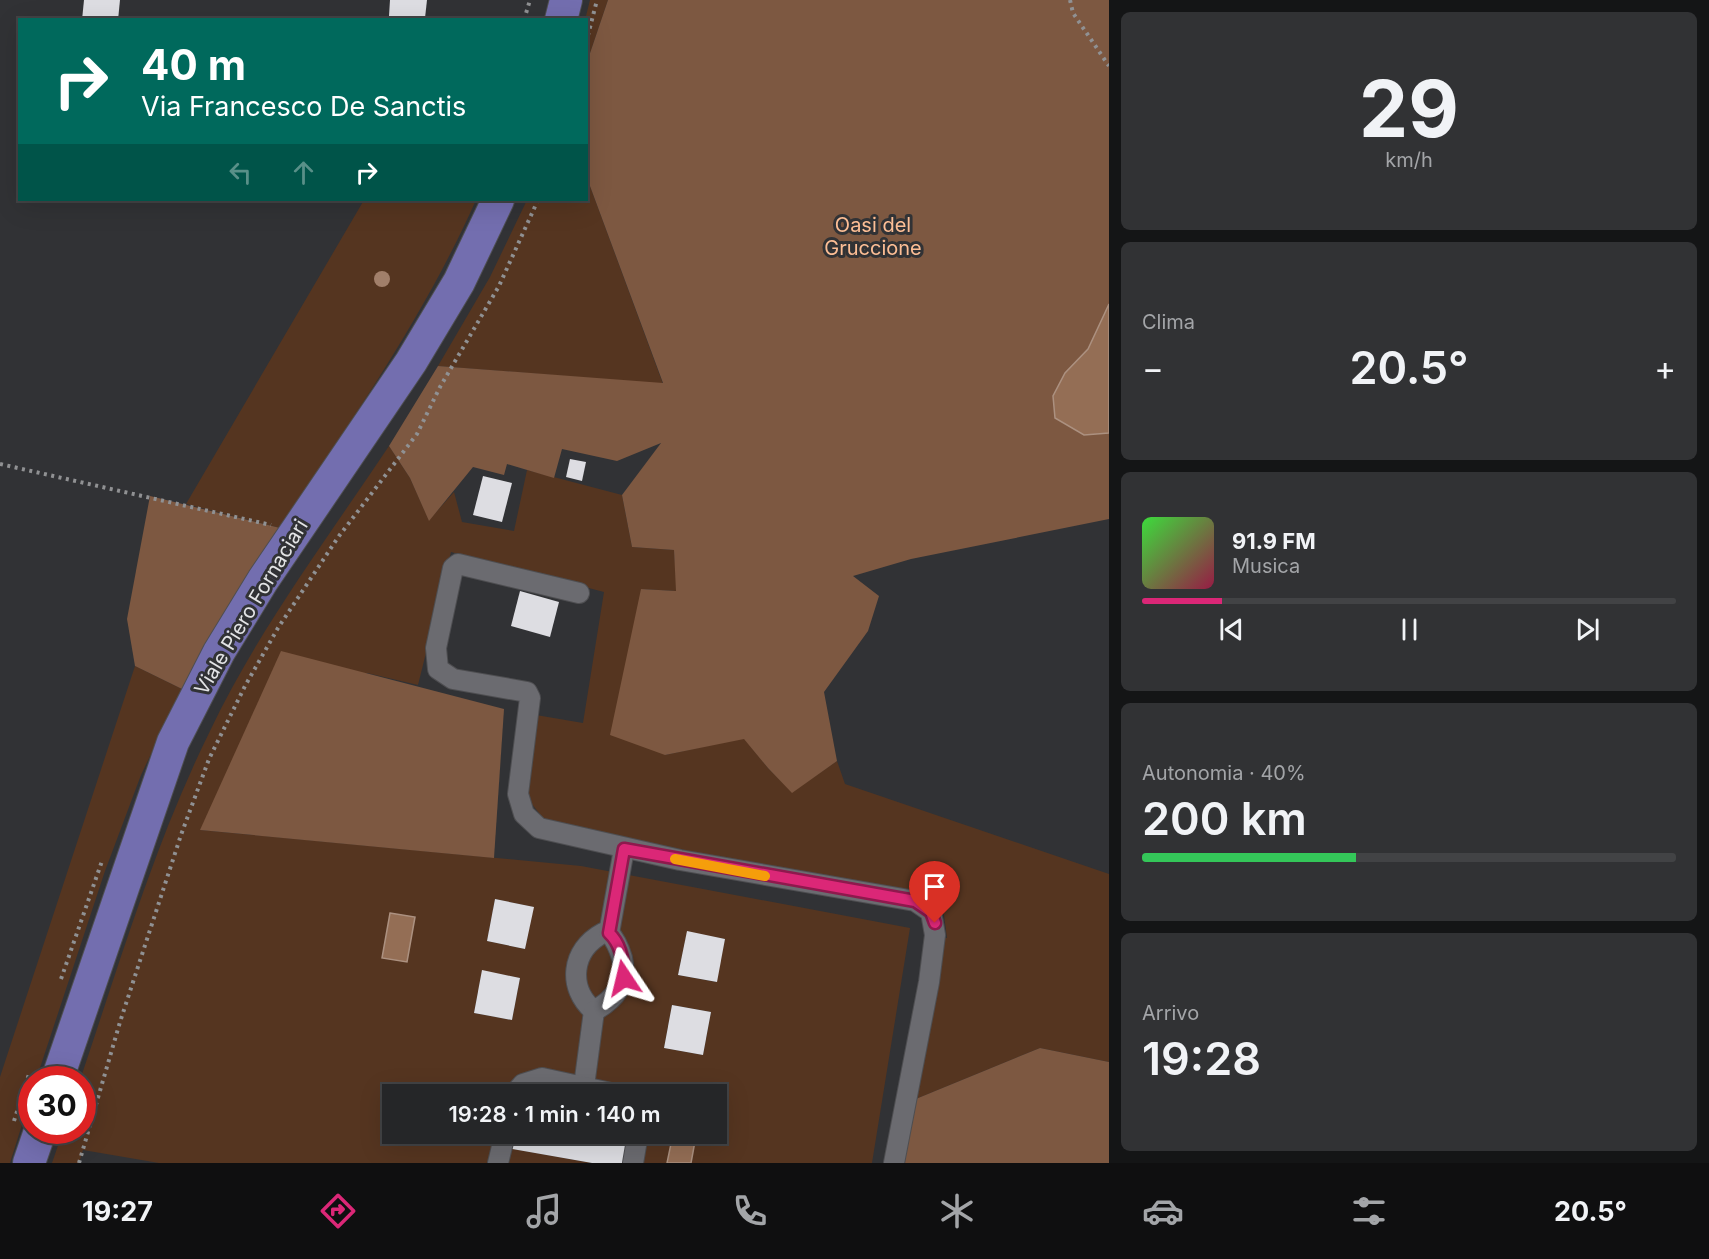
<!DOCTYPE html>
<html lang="it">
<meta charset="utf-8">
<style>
:root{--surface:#252628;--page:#313234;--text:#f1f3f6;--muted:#a3a5a8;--line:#424345;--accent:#db2777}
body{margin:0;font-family:Inter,sans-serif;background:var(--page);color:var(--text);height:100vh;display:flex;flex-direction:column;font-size:22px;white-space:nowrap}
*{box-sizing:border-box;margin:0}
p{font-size:20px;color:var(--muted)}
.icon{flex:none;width:33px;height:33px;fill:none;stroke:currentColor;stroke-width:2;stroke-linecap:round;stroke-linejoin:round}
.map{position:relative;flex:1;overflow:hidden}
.drawer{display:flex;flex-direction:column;gap:12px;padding:12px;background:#141516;width:600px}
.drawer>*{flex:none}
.guide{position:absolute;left:18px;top:18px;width:570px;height:183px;border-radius:0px;box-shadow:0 6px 24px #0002,0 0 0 2px var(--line);background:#00695c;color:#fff;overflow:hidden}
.speed{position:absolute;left:18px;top:1066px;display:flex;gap:12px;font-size:30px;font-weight:700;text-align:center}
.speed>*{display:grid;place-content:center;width:78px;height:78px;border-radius:50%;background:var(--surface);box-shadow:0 6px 24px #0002,0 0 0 2px var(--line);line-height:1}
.speed .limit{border:9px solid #d22;background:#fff;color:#111}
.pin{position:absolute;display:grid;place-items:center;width:51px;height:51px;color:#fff;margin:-62px -26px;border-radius:50% 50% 50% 0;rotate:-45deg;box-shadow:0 0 6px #0007}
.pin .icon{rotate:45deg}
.me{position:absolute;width:66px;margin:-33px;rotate:350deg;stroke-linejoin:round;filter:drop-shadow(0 0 4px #0008)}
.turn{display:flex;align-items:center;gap:21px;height:126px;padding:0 24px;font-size:27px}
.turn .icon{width:78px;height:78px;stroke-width:2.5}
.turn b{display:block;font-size:42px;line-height:51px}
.lanes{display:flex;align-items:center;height:57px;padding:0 24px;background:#0003;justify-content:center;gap:30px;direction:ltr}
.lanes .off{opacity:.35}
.big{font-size:45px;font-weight:600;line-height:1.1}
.drawer .widget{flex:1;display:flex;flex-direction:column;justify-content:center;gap:9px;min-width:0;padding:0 21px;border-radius:9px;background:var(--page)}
.drawer .dial{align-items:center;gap:0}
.dial b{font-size:78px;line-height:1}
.song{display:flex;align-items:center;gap:18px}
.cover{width:72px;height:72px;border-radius:9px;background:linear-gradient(135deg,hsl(120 70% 55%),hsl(340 70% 35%))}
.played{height:6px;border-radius:3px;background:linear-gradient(90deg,var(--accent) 15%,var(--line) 15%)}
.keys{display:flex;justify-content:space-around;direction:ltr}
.heat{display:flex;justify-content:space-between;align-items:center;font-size:33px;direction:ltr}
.charge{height:9px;border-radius:4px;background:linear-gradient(90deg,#34c759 40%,var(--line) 0)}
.trip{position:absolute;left:382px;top:1084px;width:345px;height:60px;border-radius:0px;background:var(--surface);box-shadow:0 6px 24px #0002,0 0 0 2px var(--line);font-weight:600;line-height:60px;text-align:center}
.tabs{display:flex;height:96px;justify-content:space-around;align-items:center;background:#0f0f10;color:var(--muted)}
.tabs .icon{width:42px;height:42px}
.tabs .selected{color:var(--accent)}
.tabs b{font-size:27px;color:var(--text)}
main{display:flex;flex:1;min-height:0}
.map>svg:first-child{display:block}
.green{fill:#553520;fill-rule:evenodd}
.forest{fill:#7d5841}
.water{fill:#946e55;stroke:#ac9180;stroke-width:1.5}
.building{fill:#dddde2}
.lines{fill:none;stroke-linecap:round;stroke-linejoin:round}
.minor-casing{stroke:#4e4e51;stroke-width:22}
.primary-casing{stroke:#4e4e51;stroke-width:34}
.path{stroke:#909193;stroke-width:4;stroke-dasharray:3 4.5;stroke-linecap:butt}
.minor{stroke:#6b6b70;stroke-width:20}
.primary{stroke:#736eaf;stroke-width:32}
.tree{fill:#a17f6a}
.route-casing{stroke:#8e194d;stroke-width:15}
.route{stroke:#db2777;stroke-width:10}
.slow{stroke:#f59e0b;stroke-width:10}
.labels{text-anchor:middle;stroke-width:6;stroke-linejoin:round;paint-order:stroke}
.park-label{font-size:20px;fill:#fdbe95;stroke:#313235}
.street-label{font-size:20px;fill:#e3e4e6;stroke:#313235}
</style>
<main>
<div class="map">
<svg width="1109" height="1163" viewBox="0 0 1109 1163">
<rect width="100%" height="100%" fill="#313235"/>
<g class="green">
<polygon points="590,0 608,0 587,62 585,20"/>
<polygon points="587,178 663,384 438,366 490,277 527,200 586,200"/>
<path d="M364,200h112c-52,117 -125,221 -196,328l-94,-24z"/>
<path d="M389,446l21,32 19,42 25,-28 8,30 52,9 13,-61 95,25 10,52 42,3 3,41 -36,-2 24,166 79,-17 24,30 24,24 45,-31 8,23 264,90v188l-69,-14 -134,55 29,-168 12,3 -3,-23 -8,-16 -389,-76 -20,-25 9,-83 47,8 21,-131 -153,-40 -33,133 -51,-12 -167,157 381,36 329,62 -38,235h-181l5,-26 -13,-3h34v-39h-324v39h117l-2,14 84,15h-433l-76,-13 -4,13h-27l11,-32h19v-51h-2c40,-118 75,-238 130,-349 48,-101 117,-192 179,-285zM495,899l38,8 -8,42 -38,-8zM687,932l38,7 -9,43 -38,-7zM482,971l38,7 -8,42 -38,-7zM672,1005l39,7 -8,43 -39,-7z"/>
<polygon points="135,666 182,689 141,775 105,871 36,1080 32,1080 31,1096 10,1163 0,1163 0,1077"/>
<polygon points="633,1134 673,1134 667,1163 627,1163"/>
</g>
<g class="forest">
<polygon points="608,0 1109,0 1109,519 911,559 853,576 879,596 868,631 824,692 837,761 792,793 768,768 744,739 665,755 610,735 641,589 676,591 674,550 632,547 622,495 661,443 617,461 562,449 554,478 507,464 504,475 473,467 429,521 410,478 389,446 438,366 663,383 587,178 587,62"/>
<polygon points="150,496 280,528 182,689 135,666 127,619"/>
<polygon points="281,651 504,709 494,858 200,830"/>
<polygon points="1040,1048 1109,1062 1109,1163 887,1163 906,1103"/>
</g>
<g class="water">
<polygon points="1109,304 1109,433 1084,435 1055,418 1053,396 1065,373 1088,349"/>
<polygon points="390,913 415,917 407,962 382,958"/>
<polygon points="673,1134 696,1136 691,1163 667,1163"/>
</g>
<g class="building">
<polygon points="84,0 120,0 118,20 82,20"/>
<polygon points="390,0 427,0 425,18 389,16"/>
<polygon points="570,459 586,462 582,481 566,477"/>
<polygon points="483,476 512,483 502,522 473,515"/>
<polygon points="520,591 559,602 550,637 511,626"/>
<polygon points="495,899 534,907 525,949 487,941"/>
<polygon points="687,931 725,939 717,982 678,975"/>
<polygon points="482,970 520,978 512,1020 474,1013"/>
<polygon points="672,1005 711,1012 703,1055 664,1048"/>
<polygon points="510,1134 566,1134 586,1138 586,1134 633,1134 627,1163 592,1163 507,1148"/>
</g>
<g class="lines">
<defs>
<g id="minor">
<polyline points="579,593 458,564 453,568 436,648 438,669 453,679 527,692 530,698 518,794 524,814 539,828 680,860 915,901 931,912 935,935 929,982 894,1163"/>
<path d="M603,933h6c7,7 10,15 13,25 6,26 -7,41 -28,53 -27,-23 -23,-61 9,-78z"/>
<polyline points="609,933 624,849"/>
<polyline points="584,1086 594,1011"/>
<polyline points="513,1095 523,1084 542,1078 620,1095"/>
<polyline points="498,1163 505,1134"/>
<polyline points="633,1163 638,1134"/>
</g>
<g id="primary">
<polyline points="561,20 566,0"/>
<polyline points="57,1080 173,742 219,652 263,580 411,362 459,282 498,200"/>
<polyline points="29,1163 40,1131"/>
</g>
</defs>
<use href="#minor" class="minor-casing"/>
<use href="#primary" class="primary-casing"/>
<g class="path">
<polyline points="1070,0 1073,13 1109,66"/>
<polyline points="524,20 530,0"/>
<polyline points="586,43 597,0"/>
<polyline points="0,464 271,525"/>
<polyline points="61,979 102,861"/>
<polyline points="14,1121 30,1071"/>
<polyline points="79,1163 120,1022 181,835 209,759 245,686 278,628 339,536 417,434 440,387 499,286 538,200"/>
</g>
<use href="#minor" class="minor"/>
<use href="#primary" class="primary"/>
</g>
<circle class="tree" cx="382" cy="279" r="8"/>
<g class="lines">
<defs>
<path id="route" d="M624,978c0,-16 -3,-34 -15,-45l15,-84 291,52 16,11 4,11"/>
</defs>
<use href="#route" class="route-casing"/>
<use href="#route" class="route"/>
<polyline class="slow" points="675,859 765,876"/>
</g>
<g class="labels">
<g class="park-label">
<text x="873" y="232">Oasi del<tspan x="873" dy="23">Gruccione</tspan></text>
</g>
<g class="street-label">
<text transform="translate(251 607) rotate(-59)" y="7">Viale Piero Fornaciari</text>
</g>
</g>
</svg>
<div class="speed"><div class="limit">30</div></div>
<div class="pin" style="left:935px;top:923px;background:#d93025"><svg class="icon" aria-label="arrive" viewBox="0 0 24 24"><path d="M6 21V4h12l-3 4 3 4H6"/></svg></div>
<svg class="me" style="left:624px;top:978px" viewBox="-20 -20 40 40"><path d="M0-17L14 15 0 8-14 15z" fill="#db2777" stroke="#fff" stroke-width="4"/></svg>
<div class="trip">19:28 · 1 min · 140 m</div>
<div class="guide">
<div class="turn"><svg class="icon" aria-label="right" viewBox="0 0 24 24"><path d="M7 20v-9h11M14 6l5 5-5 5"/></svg><div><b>40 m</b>Via Francesco De Sanctis</div></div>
<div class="lanes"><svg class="icon off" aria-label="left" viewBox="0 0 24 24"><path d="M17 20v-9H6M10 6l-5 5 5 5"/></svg><svg class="icon off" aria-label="ahead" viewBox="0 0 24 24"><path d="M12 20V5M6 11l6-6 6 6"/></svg><svg class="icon" aria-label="right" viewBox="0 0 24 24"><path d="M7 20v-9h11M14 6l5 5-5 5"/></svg></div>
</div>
</div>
<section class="drawer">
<div class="widget dial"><b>29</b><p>km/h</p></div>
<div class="widget"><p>Clima</p>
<div class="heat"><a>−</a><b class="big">20.5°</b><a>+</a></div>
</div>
<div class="widget">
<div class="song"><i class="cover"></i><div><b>91.9 FM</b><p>Musica</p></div></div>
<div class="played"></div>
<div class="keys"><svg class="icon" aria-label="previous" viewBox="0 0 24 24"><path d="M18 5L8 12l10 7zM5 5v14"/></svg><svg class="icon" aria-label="pause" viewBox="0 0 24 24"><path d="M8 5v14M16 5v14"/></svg><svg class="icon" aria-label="next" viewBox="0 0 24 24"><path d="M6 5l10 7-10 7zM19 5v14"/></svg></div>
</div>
<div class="widget"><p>Autonomia · 40%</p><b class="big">200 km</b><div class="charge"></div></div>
<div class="widget"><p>Arrivo</p><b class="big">19:28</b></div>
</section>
</main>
<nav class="tabs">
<b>19:27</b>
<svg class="icon selected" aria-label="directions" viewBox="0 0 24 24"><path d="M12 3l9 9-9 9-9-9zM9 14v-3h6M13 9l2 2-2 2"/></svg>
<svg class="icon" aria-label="music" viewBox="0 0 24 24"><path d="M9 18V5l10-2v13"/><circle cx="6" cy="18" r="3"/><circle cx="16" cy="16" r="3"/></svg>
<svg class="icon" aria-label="phone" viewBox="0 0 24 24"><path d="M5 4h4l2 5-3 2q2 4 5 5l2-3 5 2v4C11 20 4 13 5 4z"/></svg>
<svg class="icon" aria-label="climate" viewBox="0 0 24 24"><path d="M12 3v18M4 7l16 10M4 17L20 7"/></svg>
<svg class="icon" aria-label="car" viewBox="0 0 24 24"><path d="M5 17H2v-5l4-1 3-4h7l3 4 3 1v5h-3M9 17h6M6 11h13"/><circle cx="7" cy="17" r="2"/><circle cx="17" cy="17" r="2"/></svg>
<svg class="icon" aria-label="filters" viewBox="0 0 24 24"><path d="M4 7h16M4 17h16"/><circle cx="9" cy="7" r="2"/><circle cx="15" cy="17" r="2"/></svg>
<b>20.5°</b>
</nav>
